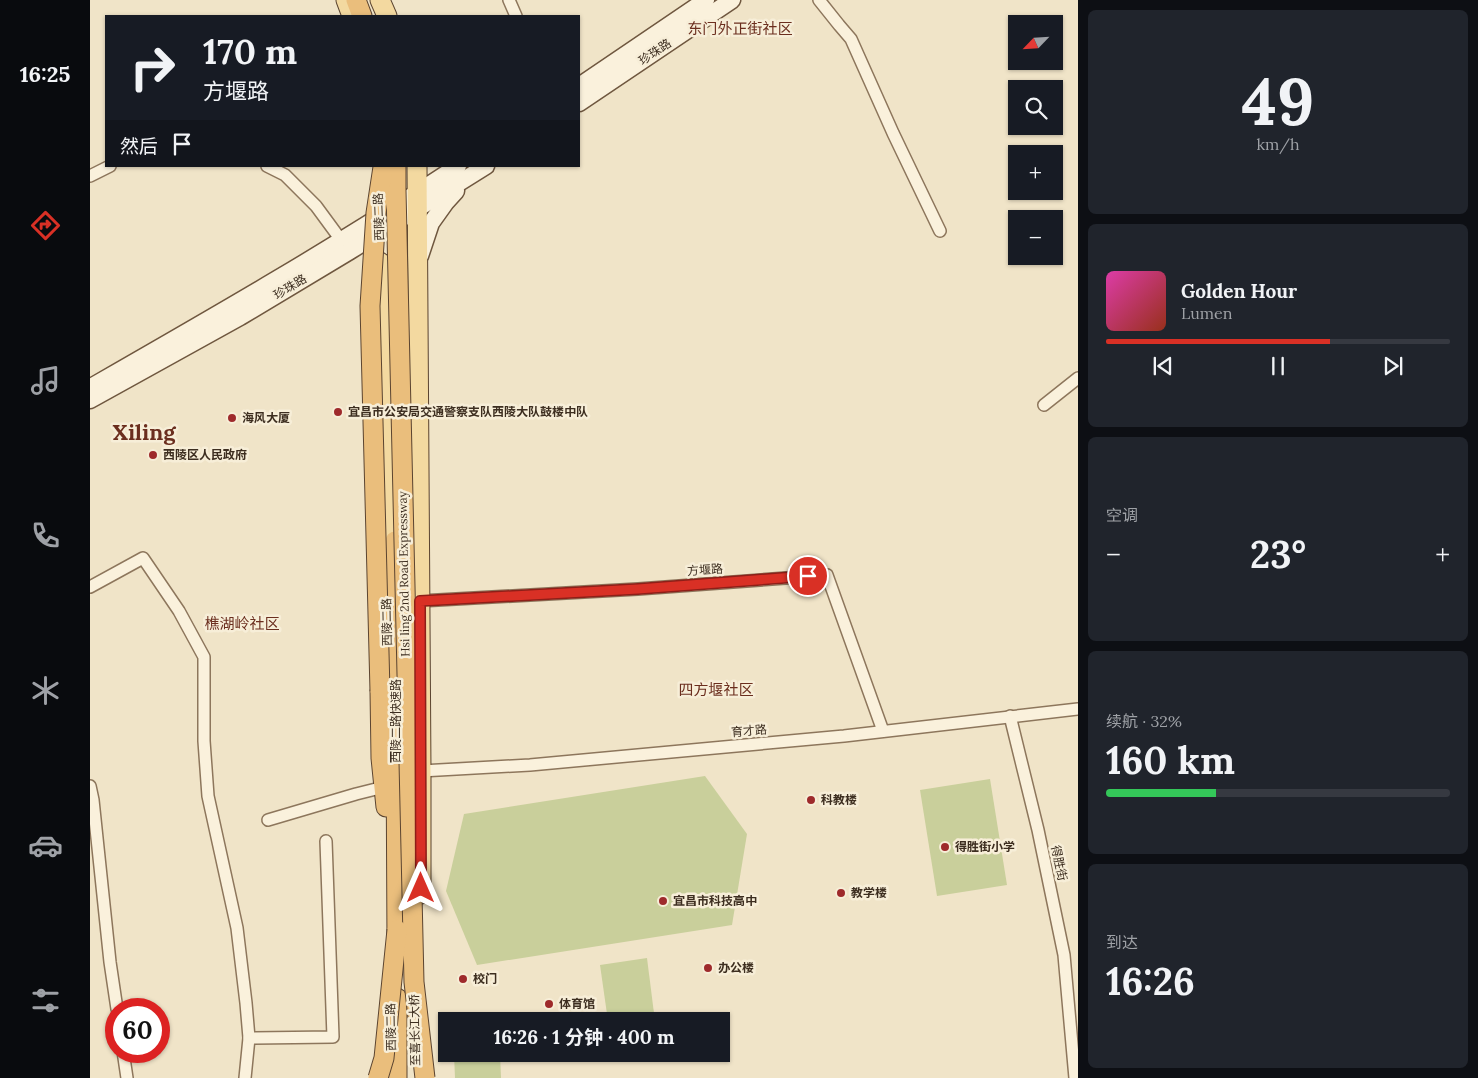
<!DOCTYPE html>
<html lang="zh">
<meta charset="utf-8">
<style>
:root{--surface:#171b24;--page:#20242c;--text:#f1f3f6;--muted:#9ea1a6;--line:#363941;--accent:#d93025}
body{margin:0;font-family:Lora,"Noto Sans SC",serif;background:var(--page);color:var(--text);height:100vh;display:flex;flex-direction:column;font-size:19px;white-space:nowrap}
*{box-sizing:border-box;margin:0}
p{font-size:16px;color:var(--muted)}
.icon{flex:none;width:28px;height:28px;fill:none;stroke:currentColor;stroke-width:2;stroke-linecap:round;stroke-linejoin:round}
.map{position:relative;flex:1;overflow:hidden}
.details{display:flex;flex-direction:column;gap:10px;padding:10px;background:#0d0f14;width:400px}
.details>*{flex:none}
.hud{position:absolute;left:15px;top:15px;width:475px;height:152px;border-radius:0px;box-shadow:0 1px 4px #0004;background:#171b24;color:var(--text);overflow:hidden}
.needle{width:32px;rotate:245deg}
.buttons{position:absolute;left:918px;top:15px;display:grid;gap:10px}
.buttons a{display:grid;place-items:center;width:55px;height:55px;border-radius:0px;background:var(--surface);box-shadow:0 1px 4px #0004;font-size:25px}
.speed{position:absolute;left:15px;top:998px;display:flex;gap:10px;font-size:25px;font-weight:700;text-align:center}
.speed>*{display:grid;place-content:center;width:65px;height:65px;border-radius:50%;background:var(--surface);box-shadow:0 1px 4px #0004;line-height:1}
.speed .limit{border:8px solid #d22;background:#fff;color:#111}
.pin{position:absolute;display:grid;place-items:center;width:42px;height:42px;color:#fff;margin:-21px;border:2px solid #fff;border-radius:50%;box-shadow:0 1px 5px #0007}
.me{position:absolute;width:55px;margin:-28px;rotate:0deg;stroke-linejoin:round;filter:drop-shadow(0 0 4px #0008)}
.turn{display:flex;align-items:center;gap:18px;height:105px;padding:0 15px;font-size:22px}
.turn .icon{width:65px;height:65px;stroke-width:2.5}
.turn b{display:block;font-size:35px;line-height:42px}
.then{display:flex;align-items:center;height:48px;padding:0 15px;background:#0003;gap:10px;font-size:19px}
.big{font-size:38px;font-weight:700;line-height:1.1}
.details .card{flex:1;display:flex;flex-direction:column;justify-content:center;gap:8px;min-width:0;padding:0 18px;border-radius:8px;background:var(--page)}
.details .dial{align-items:center;gap:0}
.dial b{font-size:65px;line-height:1}
.song{display:flex;align-items:center;gap:15px}
.cover{width:60px;height:60px;border-radius:8px;background:linear-gradient(135deg,hsl(320 70% 55%),hsl(10 70% 35%))}
.played{height:5px;border-radius:2px;background:linear-gradient(90deg,var(--accent) 65%,var(--line) 65%)}
.keys{display:flex;justify-content:space-around;direction:ltr}
.heat{display:flex;justify-content:space-between;align-items:center;font-size:28px;direction:ltr}
.charge{height:8px;border-radius:4px;background:linear-gradient(90deg,#34c759 32%,var(--line) 0)}
.trip{position:absolute;left:348px;top:1012px;width:292px;height:50px;border-radius:0px;background:var(--surface);box-shadow:0 1px 4px #0004;font-weight:700;line-height:50px;text-align:center}
main{display:flex;flex:1;min-height:0}
.tab-bar{display:flex;flex-direction:column;width:90px;justify-content:space-around;align-items:center;background:#090b0e;color:var(--muted)}
.tab-bar .icon{width:35px;height:35px}
.tab-bar .selected{color:var(--accent)}
.tab-bar b{font-size:22px;color:var(--text)}
.map>svg:first-child{display:block}
.green{fill:#c9cf9b}
.lines{fill:none;stroke-linecap:round;stroke-linejoin:round}
.minor-casing{stroke:#8d765c;stroke-width:14}
.secondary-casing{stroke:#6f573f;stroke-width:19}
.primary-casing{stroke:#5b4430;stroke-width:21}
.trunk-casing{stroke:#5b4430;stroke-width:21}
.minor{stroke:#faf1dc;stroke-width:11}
.secondary{stroke:#faf1dc;stroke-width:16}
.primary{stroke:#f3d9a0;stroke-width:19}
.trunk{stroke:#eabe7c;stroke-width:19}
.trunk-bridge-casing{stroke:#5b4430;stroke-width:21;stroke-linecap:butt}
.trunk-bridge{stroke:#eabe7c;stroke-width:19}
.route-casing{stroke:#8d1f18;stroke-width:12}
.route{stroke:#d93025;stroke-width:9}
.poi-dot{fill:#9e2a2b;stroke:#f7eed8;stroke-width:2}
.labels{text-anchor:middle;stroke-width:5;stroke-linejoin:round;paint-order:stroke}
.street-label{font-size:12px;fill:#3d2e20;stroke:#f7eed8}
.poi-label{font-size:12px;font-weight:bold;fill:#3d2e20;stroke:#f7eed8;text-anchor:start}
.quarter-label{font-size:15px;fill:#6b2e1e;stroke:#f7eed8}
.town-label{font-size:22px;font-weight:bold;fill:#6b2e1e;stroke:#f7eed8}
</style>
<main>
<nav class="tab-bar">
<b>16:25</b>
<svg class="icon selected" aria-label="directions" viewBox="0 0 24 24"><path d="M12 3l9 9-9 9-9-9zM9 14v-3h6M13 9l2 2-2 2"/></svg>
<svg class="icon" aria-label="music" viewBox="0 0 24 24"><path d="M9 18V5l10-2v13"/><circle cx="6" cy="18" r="3"/><circle cx="16" cy="16" r="3"/></svg>
<svg class="icon" aria-label="phone" viewBox="0 0 24 24"><path d="M5 4h4l2 5-3 2q2 4 5 5l2-3 5 2v4C11 20 4 13 5 4z"/></svg>
<svg class="icon" aria-label="climate" viewBox="0 0 24 24"><path d="M12 3v18M4 7l16 10M4 17L20 7"/></svg>
<svg class="icon" aria-label="car" viewBox="0 0 24 24"><path d="M5 17H2v-5l4-1 3-4h7l3 4 3 1v5h-3M9 17h6M6 11h13"/><circle cx="7" cy="17" r="2"/><circle cx="17" cy="17" r="2"/></svg>
<svg class="icon" aria-label="filters" viewBox="0 0 24 24"><path d="M4 7h16M4 17h16"/><circle cx="9" cy="7" r="2"/><circle cx="15" cy="17" r="2"/></svg>
</nav>
<div class="map">
<svg width="988" height="1078" viewBox="0 0 988 1078">
<rect width="100%" height="100%" fill="#f0e4c8"/>
<g class="green">
<polygon points="615,776 657,834 642,925 387,965 356,891 374,814"/>
<polygon points="900,779 917,885 847,896 830,790"/>
<polygon points="557,958 565,1021 518,1021 510,965"/>
<polygon points="364,1054 410,1054 411,1078 365,1078"/>
</g>
<g class="lines">
<defs>
<g id="minor">
<polyline points="419,0 426,16"/>
<polyline points="729,0 749,25 761,39 803,133 850,231"/>
<polyline points="177,166 195,175 226,206 251,240"/>
<polyline points="0,176 20,166"/>
<polyline points="954,405 988,378"/>
<polyline points="0,587 53,558 89,611 114,657 114,741 118,796 147,928 156,1003 159,1038 155,1078"/>
<polyline points="330,601 548,589 737,575 793,731"/>
<polyline points="920,716 948,830 974,955 985,1078"/>
<polyline points="331,771 440,765 754,736 988,709"/>
<polyline points="0,786 3,800 20,962 27,1009"/>
<polyline points="178,820 266,794 298,786"/>
<polyline points="159,1038 243,1037 236,841"/>
<polyline points="33,1051 37,1078"/>
</g>
<g id="secondary">
<polyline points="489,86 616,0"/>
<polyline points="489,103 642,0"/>
<polyline points="330,256 341,223 356,202 366,191"/>
<path d="M1,387c124,-71 248,-142 367,-221"/>
<polyline points="0,400 150,317 260,251 396,166"/>
</g>
<g id="primary">
<polyline points="256,0 262,16"/>
<polyline points="290,0 297,16"/>
<polyline points="327,166 331,771 331,894"/>
<polyline points="290,262 296,565"/>
</g>
<g id="trunk">
<polyline points="266,0 272,16"/>
<polyline points="305,541 307,946"/>
<polyline points="290,691 291,758 296,807"/>
<polyline points="307,1078 307,998"/>
</g>
</defs>
<use href="#minor" class="minor-casing"/>
<use href="#secondary" class="secondary-casing"/>
<use href="#primary" class="primary-casing"/>
<use href="#trunk" class="trunk-casing"/>
<use href="#minor" class="minor"/>
<use href="#secondary" class="secondary"/>
<use href="#primary" class="primary"/>
<use href="#trunk" class="trunk"/>
<defs>
<g id="trunk-bridge">
<polyline points="306,166 306,190 324,982 335,1078"/>
<polyline points="290,691 280,306 286,213 293,167"/>
<polyline points="288,1078 294,1058 307,930"/>
</g>
</defs>
<use href="#trunk-bridge" class="trunk-bridge-casing"/>
<use href="#trunk-bridge" class="trunk-bridge"/>
</g>
<g class="lines">
<defs>
<polyline id="route" points="331,888 330,601 548,589 718,576"/>
</defs>
<use href="#route" class="route-casing"/>
<use href="#route" class="route"/>
</g>
<g class="poi-dot">
<circle cx="248" cy="412" r="5"/>
<circle cx="142" cy="418" r="5"/>
<circle cx="63" cy="455" r="5"/>
<circle cx="721" cy="800" r="5"/>
<circle cx="855" cy="847" r="5"/>
<circle cx="751" cy="893" r="5"/>
<circle cx="573" cy="901" r="5"/>
<circle cx="618" cy="968" r="5"/>
<circle cx="373" cy="979" r="5"/>
<circle cx="459" cy="1004" r="5"/>
</g>
<g class="labels">
<g class="street-label">
<text transform="translate(565 52) rotate(-34)" y="4">珍珠路</text>
<text transform="translate(289 217) rotate(-92)" y="4">西陵二路</text>
<text transform="translate(200 287) rotate(-31)" y="4">珍珠路</text>
<text transform="translate(615 570) rotate(-4)" y="4">方堰路</text>
<text transform="translate(314 574) rotate(-91)" y="4">Hsi ling 2nd Road Expressway</text>
<text transform="translate(297 622) rotate(-91)" y="4">西陵二路</text>
<text transform="translate(306 721) rotate(-90)" y="4">西陵二路快速路</text>
<text transform="translate(659 731) rotate(-5)" y="4">育才路</text>
<text transform="translate(969 863) rotate(78)" y="4">得胜街</text>
<text transform="translate(301 1027) rotate(-91)" y="4">西陵二路</text>
<text transform="translate(325 1030) rotate(-91)" y="4">至喜长江大桥</text>
</g>
<g class="poi-label">
<text x="258" y="416">宜昌市公安局交通警察支队西陵大队鼓楼中队</text>
<text x="152" y="422">海风大厦</text>
<text x="73" y="459">西陵区人民政府</text>
<text x="731" y="804">科教楼</text>
<text x="865" y="851">得胜街小学</text>
<text x="761" y="897">教学楼</text>
<text x="583" y="905">宜昌市科技高中</text>
<text x="628" y="972">办公楼</text>
<text x="383" y="983">校门</text>
<text x="469" y="1008">体育馆</text>
</g>
<g class="quarter-label">
<text x="650" y="34">东门外正街社区</text>
<text x="152" y="629">樵湖岭社区</text>
<text x="626" y="695">四方堰社区</text>
</g>
<g class="town-label">
<text x="54" y="440">Xiling</text>
</g>
</g>
</svg>
<div class="buttons">
<a><svg class="needle" viewBox="-14 -14 28 28"><path d="M0-13l5 13h-10z" fill="#e53935"/><path d="M0 13l5-13h-10z" fill="#9ea1a6"/></svg></a>
<a><svg class="icon" aria-label="search" viewBox="0 0 24 24"><circle cx="10" cy="10" r="6"/><path d="M15 15l6 6"/></svg></a>
<a>+</a>
<a>−</a>
</div>
<div class="speed"><div class="limit">60</div></div>
<div class="pin" style="left:718px;top:576px;background:#d93025"><svg class="icon" aria-label="arrive" viewBox="0 0 24 24"><path d="M6 21V4h12l-3 4 3 4H6"/></svg></div>
<svg class="me" style="left:331px;top:888px" viewBox="-20 -20 40 40"><path d="M0-17L14 15 0 8-14 15z" fill="#d93025" stroke="#fff" stroke-width="4"/></svg>
<div class="trip">16:26 · 1 分钟 · 400 m</div>
<div class="hud">
<div class="turn"><svg class="icon" aria-label="right" viewBox="0 0 24 24"><path d="M7 20v-9h11M14 6l5 5-5 5"/></svg><div><b>170 m</b>方堰路</div></div>
<div class="then">然后<svg class="icon" aria-label="arrive" viewBox="0 0 24 24"><path d="M6 21V4h12l-3 4 3 4H6"/></svg></div>
</div>
</div>
<section class="details">
<div class="card dial"><b>49</b><p>km/h</p></div>
<div class="card">
<div class="song"><i class="cover"></i><div><b>Golden Hour</b><p>Lumen</p></div></div>
<div class="played"></div>
<div class="keys"><svg class="icon" aria-label="previous" viewBox="0 0 24 24"><path d="M18 5L8 12l10 7zM5 5v14"/></svg><svg class="icon" aria-label="pause" viewBox="0 0 24 24"><path d="M8 5v14M16 5v14"/></svg><svg class="icon" aria-label="next" viewBox="0 0 24 24"><path d="M6 5l10 7-10 7zM19 5v14"/></svg></div>
</div>
<div class="card"><p>空调</p>
<div class="heat"><a>−</a><b class="big">23°</b><a>+</a></div>
</div>
<div class="card"><p>续航 · 32%</p><b class="big">160 km</b><div class="charge"></div></div>
<div class="card"><p>到达</p><b class="big">16:26</b></div>
</section>
</main>
